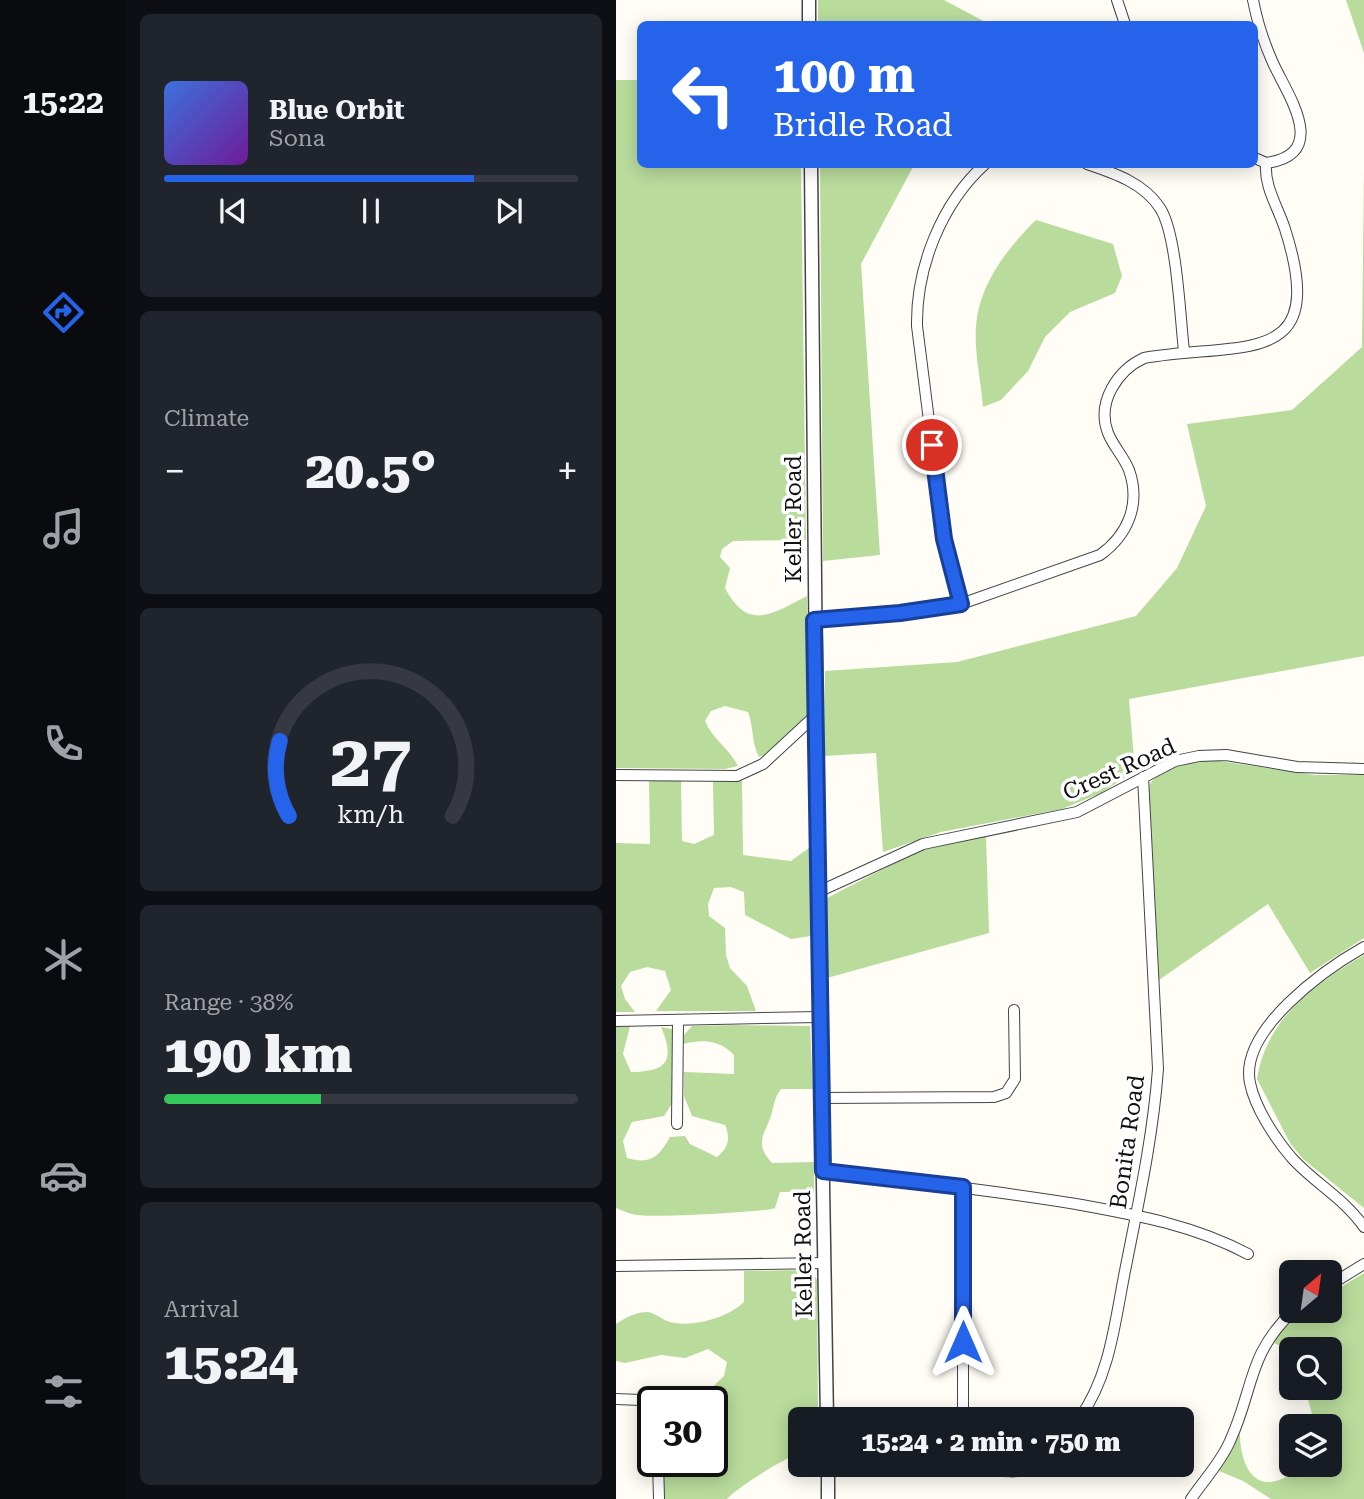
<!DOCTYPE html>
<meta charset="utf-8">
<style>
:root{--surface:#171b24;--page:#20242c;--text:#f1f3f6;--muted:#9ea1a6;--line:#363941;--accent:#2563eb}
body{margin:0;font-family:"Roboto Serif",serif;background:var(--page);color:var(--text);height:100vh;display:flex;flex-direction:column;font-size:26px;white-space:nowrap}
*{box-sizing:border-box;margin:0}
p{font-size:23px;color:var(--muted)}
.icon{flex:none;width:38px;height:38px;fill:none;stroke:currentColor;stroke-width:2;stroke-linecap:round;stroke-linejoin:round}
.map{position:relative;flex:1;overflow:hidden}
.side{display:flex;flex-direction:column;gap:14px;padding:14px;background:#0d0f14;width:490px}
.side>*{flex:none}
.top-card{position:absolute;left:21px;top:21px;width:621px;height:147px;border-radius:10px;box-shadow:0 4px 18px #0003;background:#2563eb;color:#fff;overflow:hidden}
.needle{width:46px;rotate:29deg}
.buttons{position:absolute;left:663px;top:1260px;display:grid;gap:14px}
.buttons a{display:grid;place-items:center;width:63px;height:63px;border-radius:10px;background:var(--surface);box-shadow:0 4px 18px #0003;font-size:35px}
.speed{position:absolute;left:21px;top:1386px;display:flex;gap:14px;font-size:35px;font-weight:700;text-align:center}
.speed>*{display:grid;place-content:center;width:91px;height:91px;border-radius:50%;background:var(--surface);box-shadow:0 4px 18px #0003;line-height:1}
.speed .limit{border:4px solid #111;border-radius:10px;background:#fff;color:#111}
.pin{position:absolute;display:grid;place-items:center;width:60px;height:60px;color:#fff;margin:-30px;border:4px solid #fff;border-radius:50%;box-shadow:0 2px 7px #0007}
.me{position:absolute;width:77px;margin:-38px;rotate:0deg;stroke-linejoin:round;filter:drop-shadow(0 0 5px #0008)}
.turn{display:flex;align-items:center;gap:24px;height:147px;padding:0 21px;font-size:32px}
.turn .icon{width:91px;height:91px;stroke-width:2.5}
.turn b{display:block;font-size:49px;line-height:60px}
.big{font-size:52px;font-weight:800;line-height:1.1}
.side .tile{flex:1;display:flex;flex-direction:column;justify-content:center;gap:10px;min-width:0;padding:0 24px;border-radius:10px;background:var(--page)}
.side .dial{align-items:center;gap:0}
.dial svg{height:182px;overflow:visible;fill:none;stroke:var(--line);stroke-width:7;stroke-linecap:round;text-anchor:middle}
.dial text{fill:var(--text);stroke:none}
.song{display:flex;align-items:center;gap:21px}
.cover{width:84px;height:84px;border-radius:10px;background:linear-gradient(135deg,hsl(220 70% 55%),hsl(280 70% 35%))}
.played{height:7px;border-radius:4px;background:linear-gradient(90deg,var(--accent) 75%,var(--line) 75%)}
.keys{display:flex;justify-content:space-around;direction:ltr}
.heat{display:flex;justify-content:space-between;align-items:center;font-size:38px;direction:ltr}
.charge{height:10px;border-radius:5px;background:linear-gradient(90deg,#34c759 38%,var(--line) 0)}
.trip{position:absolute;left:172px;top:1407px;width:406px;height:70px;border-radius:10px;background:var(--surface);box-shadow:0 4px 18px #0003;font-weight:800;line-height:70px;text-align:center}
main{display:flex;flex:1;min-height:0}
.tabs{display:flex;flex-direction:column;width:126px;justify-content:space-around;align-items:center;background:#090b0e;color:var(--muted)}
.tabs .icon{width:49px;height:49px}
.tabs .on{color:var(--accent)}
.tabs b{font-size:32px;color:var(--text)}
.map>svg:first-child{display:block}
.forest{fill:#b9dc9c}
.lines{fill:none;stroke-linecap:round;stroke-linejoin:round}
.minor-casing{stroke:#444;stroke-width:12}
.tertiary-casing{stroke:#444;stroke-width:15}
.minor{stroke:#fff;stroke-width:10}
.tertiary{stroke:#fff;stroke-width:12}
.route-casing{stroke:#184099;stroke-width:18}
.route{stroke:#2563eb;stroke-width:12}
.labels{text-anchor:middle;stroke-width:7;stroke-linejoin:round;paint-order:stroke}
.street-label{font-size:23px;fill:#111;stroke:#fff}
</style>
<main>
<nav class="tabs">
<b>15:22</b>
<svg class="icon on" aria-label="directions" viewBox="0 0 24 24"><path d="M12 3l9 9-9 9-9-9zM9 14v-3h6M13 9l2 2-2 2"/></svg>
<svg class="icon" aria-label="music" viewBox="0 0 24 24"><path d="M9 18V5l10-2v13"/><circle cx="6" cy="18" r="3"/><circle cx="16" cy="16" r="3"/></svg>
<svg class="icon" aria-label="phone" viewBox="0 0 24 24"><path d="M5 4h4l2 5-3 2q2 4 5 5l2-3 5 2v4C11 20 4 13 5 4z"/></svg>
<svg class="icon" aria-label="climate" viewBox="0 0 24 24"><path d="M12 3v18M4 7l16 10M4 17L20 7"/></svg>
<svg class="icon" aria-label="car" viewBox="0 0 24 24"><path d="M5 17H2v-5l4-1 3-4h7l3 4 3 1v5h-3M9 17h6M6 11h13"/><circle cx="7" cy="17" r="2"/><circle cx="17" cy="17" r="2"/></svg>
<svg class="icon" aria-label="filters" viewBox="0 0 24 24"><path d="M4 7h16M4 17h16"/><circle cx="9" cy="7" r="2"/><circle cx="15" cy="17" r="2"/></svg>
</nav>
<section class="side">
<div class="tile">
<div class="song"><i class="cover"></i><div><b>Blue Orbit</b><p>Sona</p></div></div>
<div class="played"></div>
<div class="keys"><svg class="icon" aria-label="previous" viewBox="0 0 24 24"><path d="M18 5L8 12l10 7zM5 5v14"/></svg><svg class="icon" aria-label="pause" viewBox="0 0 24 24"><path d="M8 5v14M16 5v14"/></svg><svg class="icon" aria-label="next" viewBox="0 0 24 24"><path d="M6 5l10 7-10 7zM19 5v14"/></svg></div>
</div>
<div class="tile"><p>Climate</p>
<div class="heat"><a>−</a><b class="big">20.5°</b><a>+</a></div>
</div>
<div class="tile dial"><svg viewBox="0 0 100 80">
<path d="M14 69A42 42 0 1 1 86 69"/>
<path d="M14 69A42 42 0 0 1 10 36" stroke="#2563eb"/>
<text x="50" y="56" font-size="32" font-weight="700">27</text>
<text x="50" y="72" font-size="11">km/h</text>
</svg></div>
<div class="tile"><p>Range · 38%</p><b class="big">190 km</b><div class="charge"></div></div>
<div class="tile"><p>Arrival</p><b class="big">15:24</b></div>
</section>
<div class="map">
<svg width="748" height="1499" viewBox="0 0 748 1499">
<rect width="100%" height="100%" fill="#fffdf5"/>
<g class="forest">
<polygon points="202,0 328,0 373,24 202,24"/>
<polygon points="730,0 748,0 748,53"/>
<path d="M0,80h24v84l161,1 5,375 -73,1 -11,8 -2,8 10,11 -5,20c23,44 47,26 82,8l1,120 -39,38 -10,3c-8,-16 -5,-29 -11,-45l-23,-6 -14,5 -6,10c8,19 24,27 33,45l-13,3 -109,-1z"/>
<polygon points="204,165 298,165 245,264 264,555 207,561"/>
<polygon points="748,169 748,656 513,699 519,771 485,793 446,809 325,832 267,852 260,753 208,756 209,671 341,662 520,616 561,568 590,506 571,424 676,410 746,347"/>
<path d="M420,220l77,24 9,32 -7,17 -45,19 -25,25 -17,34 -27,29 -18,7c-2,-26 -9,-55 -7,-81 3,-41 31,-78 60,-106z"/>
<path d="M597,760l102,15h49v163l-54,35 -42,-69 -109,76 -10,-194c9,-20 45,-24 64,-26z"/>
<polygon points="33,780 65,780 66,841 78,844 98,835 97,782 126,780 127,855 175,861 194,847 195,936 175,939 129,915 128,892 115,887 98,888 92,904 93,916 109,928 110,955 114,968 131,986 140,1011 40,1011 55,990 49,971 31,967 14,972 5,986 9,999 19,1012 0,1012 0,843 34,844"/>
<polygon points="370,835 373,933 211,978 211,898 302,851"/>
<path d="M748,955v253l-61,-49 -13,-16 -33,-64c9,-60 57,-95 107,-124z"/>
<path d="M118,1025l76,1 3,63h-32c-7,9 -7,17 -10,27 -8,21 -16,28 1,47l42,-1v30h-34l-5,16c-7,4 -124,10 -138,7 -7,-1 -14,-4 -21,-7v-182h14l-7,28 8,18c37,0 44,-12 30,-45l11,2 1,6v67l-9,14 -32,6 -9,19 4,17c23,7 32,-1 43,-21l15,-1 5,8 27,13c11,-9 14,-18 8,-32l-33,-9 -8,-20v-24l50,2v-19c-14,-15 -31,-16 -51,-11v-8l9,-10z"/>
<path d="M190,1270l8,4 3,6 1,139h-18v35c-12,1 -65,35 -73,45h-63l-1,-28c21,0 33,-10 49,-10v-59h-52l3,-4h38l23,-22 3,-14 -19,-13 -23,9 -24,-3 -36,8 -9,-2v-37c9,-6 20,-12 31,-12 6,0 13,6 20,9 22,8 61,-3 77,-19v-31z"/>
<path d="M748,1273v226h-93l-28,-18 -24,-10 21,-37c0,20 8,57 39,46 10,-3 18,-13 28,-15 7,-2 16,0 23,0v-39h-15l-10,-38h25v-39h-38l-1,6 -2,-5 -17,-8c19,-25 26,-31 58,-31v-17z"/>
</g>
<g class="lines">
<defs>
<g id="minor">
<polyline points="501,0 509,24"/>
<path d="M637,0c4,21 11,43 20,63 14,31 58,91 -7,100l-11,-5"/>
<path d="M471,164c27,9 57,19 73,44 17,26 20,109 24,143"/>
<path d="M345,604l-17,-65 -27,-213c-1,-58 24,-122 68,-162"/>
<path d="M198,620l103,-9 44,-7 139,-49c28,-20 41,-51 29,-85 -5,-13 -16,-24 -21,-37 -12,-31 10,-63 36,-75 99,-17 186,12 141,-129 -7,-22 -21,-42 -19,-66"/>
<polyline points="0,775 121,776 147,764 202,713"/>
<polyline points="202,892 307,844 461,812 559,761 583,756 610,755 681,767 748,769"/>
<path d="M748,947c-39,22 -125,83 -114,136 5,25 25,55 41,74 23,26 53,41 73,70"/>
<polyline points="0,1021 203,1017"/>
<polyline points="205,1098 378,1097 390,1093 399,1079 398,1010"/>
<polyline points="61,1124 62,1021"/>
<path d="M207,1171c84,10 169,19 253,33 60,11 118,21 172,50"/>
<polyline points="347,1187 347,1419"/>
<polyline points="0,1266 209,1263"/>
<polyline points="714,1285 748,1264"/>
<polyline points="0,1399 25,1400 37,1409"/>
<path d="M463,1419c32,-44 36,-100 47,-153 13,-66 27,-130 32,-197l-15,-292"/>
<polyline points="42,1461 43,1499"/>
<path d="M371,1465c14,8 34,9 48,0"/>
<path d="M575,1499c13,-19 30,-37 39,-58 24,-52 17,-86 63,-130"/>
</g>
<g id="tertiary">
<polyline points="193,0 193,24"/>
<polyline points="195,164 202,892 211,1419"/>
<polyline points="212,1465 212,1499"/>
</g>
</defs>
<use href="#minor" class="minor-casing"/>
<use href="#tertiary" class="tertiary-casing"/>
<use href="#minor" class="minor"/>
<use href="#tertiary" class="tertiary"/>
</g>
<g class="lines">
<defs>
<polyline id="route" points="316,445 328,539 345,604 284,613 198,620 207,1171 347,1187 347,1342"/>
</defs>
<use href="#route" class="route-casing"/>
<use href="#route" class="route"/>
</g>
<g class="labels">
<g class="street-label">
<text transform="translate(177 519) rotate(-90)" y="8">Keller Road</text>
<text transform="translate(503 769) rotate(-24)" y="8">Crest Road</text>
<text transform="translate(511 1142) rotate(-82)" y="8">Bonita Road</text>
<text transform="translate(187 1254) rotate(-91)" y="8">Keller Road</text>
</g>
</g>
</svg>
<div class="buttons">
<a><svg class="needle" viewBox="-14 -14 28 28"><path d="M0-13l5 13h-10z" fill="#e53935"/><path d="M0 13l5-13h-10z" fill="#9ea1a6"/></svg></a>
<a><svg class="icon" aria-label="search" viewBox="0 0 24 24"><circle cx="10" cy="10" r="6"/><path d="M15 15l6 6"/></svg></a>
<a><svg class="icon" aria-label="layers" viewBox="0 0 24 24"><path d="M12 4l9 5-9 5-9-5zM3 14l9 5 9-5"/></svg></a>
</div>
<div class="speed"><div class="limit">30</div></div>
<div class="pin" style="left:316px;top:445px;background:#d93025"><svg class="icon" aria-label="arrive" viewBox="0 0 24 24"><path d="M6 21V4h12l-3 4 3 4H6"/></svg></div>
<svg class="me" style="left:347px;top:1342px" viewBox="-20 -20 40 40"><path d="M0-17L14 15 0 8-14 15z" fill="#2563eb" stroke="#fff" stroke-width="4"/></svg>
<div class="trip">15:24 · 2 min · 750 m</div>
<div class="top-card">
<div class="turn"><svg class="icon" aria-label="left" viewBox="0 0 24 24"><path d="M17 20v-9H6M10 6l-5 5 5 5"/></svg><div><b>100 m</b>Bridle Road</div></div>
</div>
</div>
</main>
